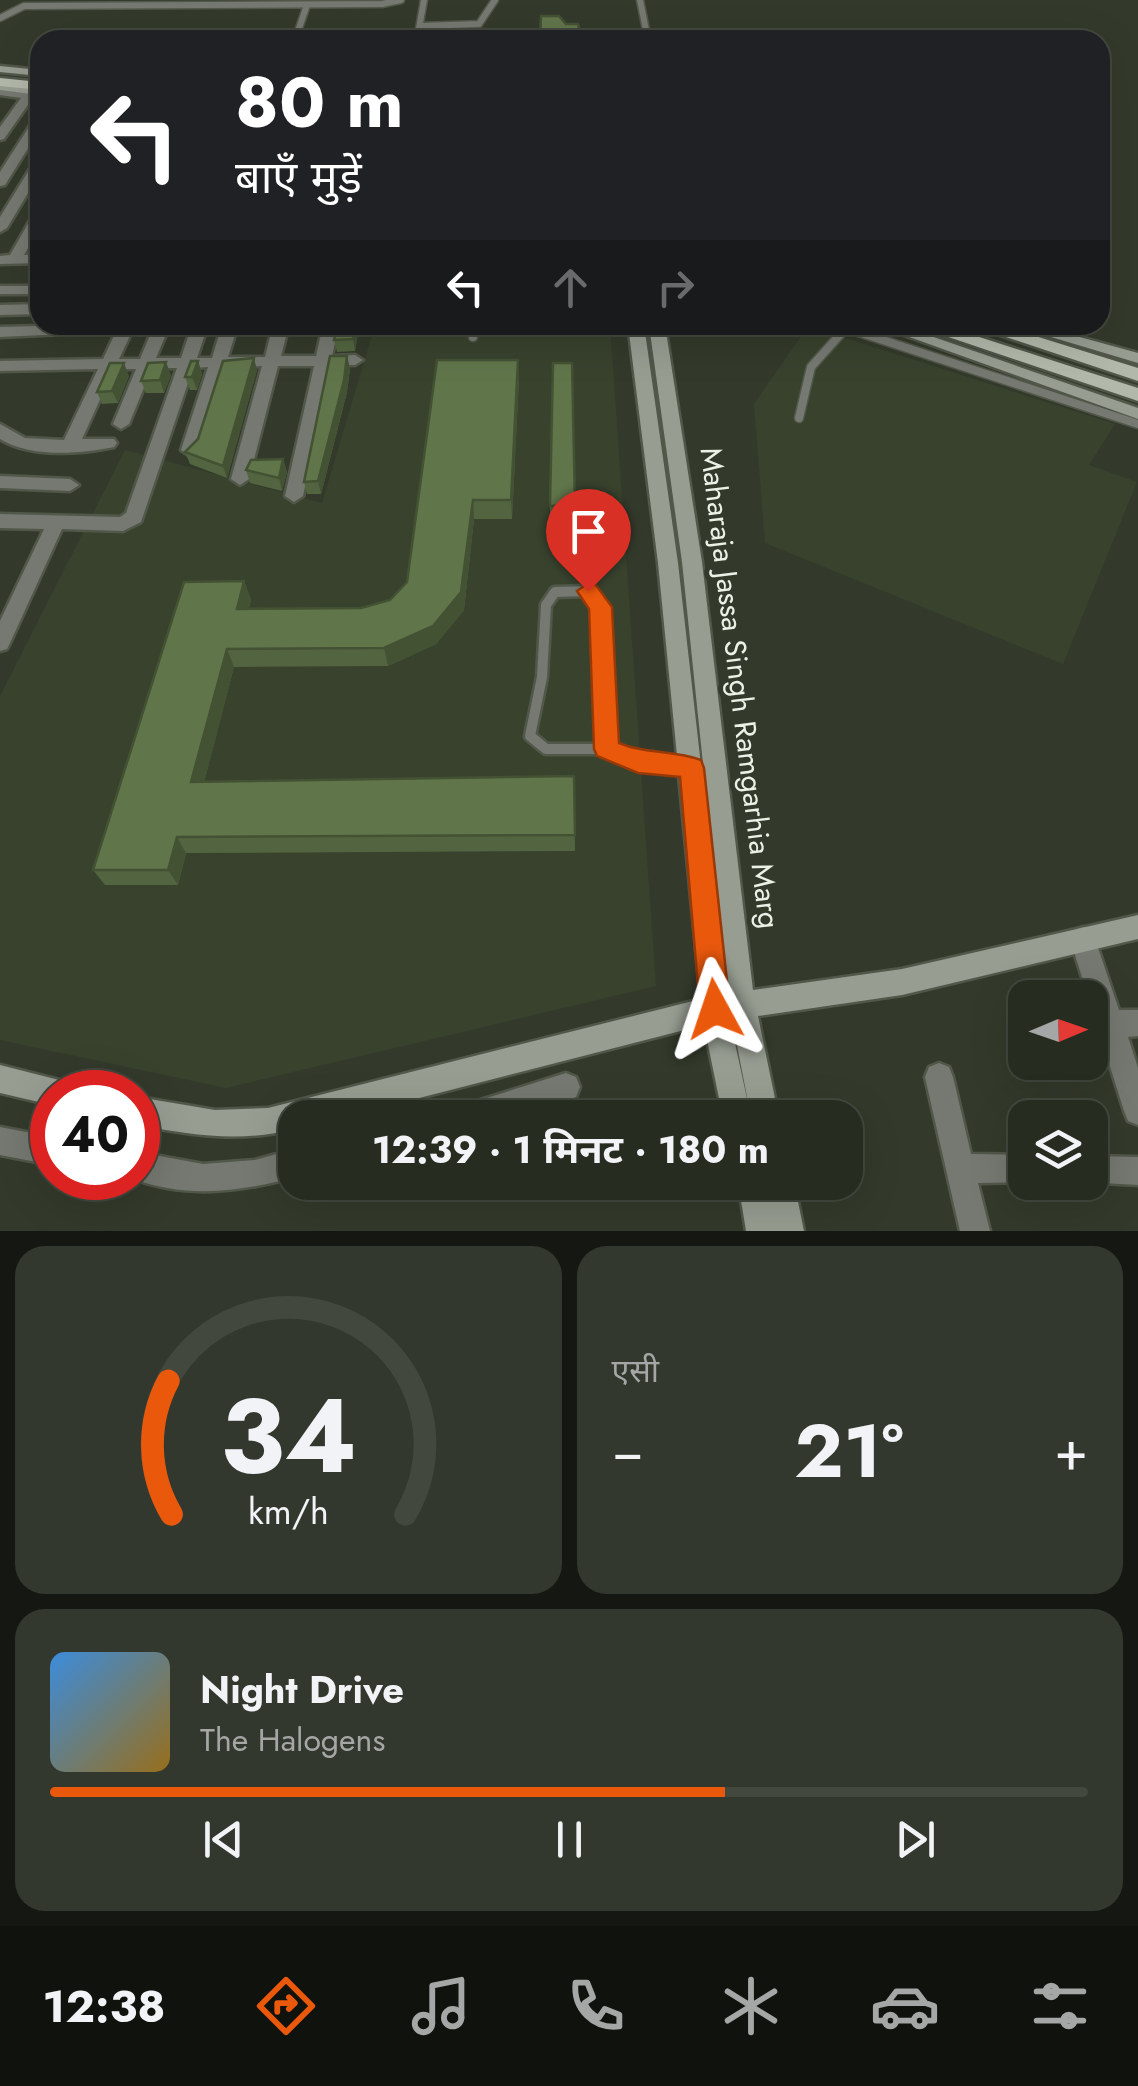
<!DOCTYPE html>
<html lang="hi">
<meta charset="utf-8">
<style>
:root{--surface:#262c20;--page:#32382d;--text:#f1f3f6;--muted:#a4a7a5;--line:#42483e;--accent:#ea580c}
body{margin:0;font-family:Jost,"Noto Sans Devanagari",sans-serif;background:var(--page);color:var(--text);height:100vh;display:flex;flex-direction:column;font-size:38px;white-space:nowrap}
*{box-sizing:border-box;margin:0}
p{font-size:32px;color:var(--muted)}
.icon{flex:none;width:55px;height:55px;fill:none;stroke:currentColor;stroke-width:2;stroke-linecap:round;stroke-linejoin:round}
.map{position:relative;height:1231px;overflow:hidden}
.drawer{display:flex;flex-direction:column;gap:15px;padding:15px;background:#151812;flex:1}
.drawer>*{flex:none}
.guide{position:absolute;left:30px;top:30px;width:1080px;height:305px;border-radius:30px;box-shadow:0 10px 40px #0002,0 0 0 2px var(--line);background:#202124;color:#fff;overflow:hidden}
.needle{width:65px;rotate:88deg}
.fabs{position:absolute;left:1008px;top:980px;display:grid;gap:20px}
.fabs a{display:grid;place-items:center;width:100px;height:100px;border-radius:20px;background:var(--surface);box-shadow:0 10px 40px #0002,0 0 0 2px var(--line);font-size:50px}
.speed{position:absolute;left:30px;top:1070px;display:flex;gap:20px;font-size:50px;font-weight:700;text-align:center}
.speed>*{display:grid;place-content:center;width:130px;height:130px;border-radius:50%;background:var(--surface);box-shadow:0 10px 40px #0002,0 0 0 2px var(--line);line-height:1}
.speed .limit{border:15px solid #d22;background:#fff;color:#111}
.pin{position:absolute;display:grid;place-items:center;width:85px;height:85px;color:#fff;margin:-102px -42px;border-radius:50% 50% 50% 0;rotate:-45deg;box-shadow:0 0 10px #0007}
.pin .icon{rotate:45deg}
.me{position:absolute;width:110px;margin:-55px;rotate:355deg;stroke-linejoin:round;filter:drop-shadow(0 0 8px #0008)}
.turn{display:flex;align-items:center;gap:35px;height:210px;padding:0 40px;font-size:45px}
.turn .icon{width:130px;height:130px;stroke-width:2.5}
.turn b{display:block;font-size:70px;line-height:85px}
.lanes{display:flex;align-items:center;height:95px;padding:0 40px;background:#0003;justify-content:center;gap:50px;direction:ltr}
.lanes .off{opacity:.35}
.big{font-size:75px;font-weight:700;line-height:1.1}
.drawer .card{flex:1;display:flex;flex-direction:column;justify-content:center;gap:15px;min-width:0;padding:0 35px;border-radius:30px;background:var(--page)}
.drawer .dial{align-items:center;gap:0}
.dial svg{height:260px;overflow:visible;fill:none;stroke:var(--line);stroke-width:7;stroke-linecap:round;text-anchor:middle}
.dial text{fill:var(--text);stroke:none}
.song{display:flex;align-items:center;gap:30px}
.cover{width:120px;height:120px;border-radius:15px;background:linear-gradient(135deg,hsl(210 70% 55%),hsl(40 70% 35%))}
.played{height:10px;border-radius:5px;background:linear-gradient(90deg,var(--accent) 65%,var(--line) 65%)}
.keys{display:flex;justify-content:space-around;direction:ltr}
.heat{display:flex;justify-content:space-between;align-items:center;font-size:55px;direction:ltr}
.drawer .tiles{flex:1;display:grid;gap:15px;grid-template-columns:1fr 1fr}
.card:last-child{grid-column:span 2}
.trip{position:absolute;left:278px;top:1100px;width:585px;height:100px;border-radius:30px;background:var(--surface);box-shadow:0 10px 40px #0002,0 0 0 2px var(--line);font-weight:700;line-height:100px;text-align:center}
.menu{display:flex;height:160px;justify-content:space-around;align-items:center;background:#0f120d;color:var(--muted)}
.menu .icon{width:70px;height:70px}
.menu .active{color:var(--accent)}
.menu b{font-size:45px;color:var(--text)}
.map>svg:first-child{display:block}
.built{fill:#38422d}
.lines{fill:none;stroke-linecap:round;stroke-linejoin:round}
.lane-far2-casing{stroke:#515749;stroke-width:9}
.lane-far1-casing{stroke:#515749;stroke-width:11}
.lane-casing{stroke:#515749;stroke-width:15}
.street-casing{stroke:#515749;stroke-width:5}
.secondary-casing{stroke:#515749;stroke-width:5}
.primary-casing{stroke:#515749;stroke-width:5}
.lane-far2{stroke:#757971;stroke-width:6}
.lane-far1{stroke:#757971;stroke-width:8}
.lane{stroke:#757971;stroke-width:10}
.street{fill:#757971;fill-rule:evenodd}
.secondary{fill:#979d91;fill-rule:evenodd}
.primary{fill:#b2b9aa;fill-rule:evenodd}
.wall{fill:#536540}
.shaded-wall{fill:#445234}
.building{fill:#61754b;stroke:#445234;stroke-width:2.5}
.route{fill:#ea580c;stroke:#983908;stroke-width:2.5}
.labels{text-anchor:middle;stroke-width:10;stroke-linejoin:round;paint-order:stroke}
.street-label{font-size:30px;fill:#ecf1e8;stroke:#333a2b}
</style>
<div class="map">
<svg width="1138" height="1231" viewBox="0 0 1138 1231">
<rect width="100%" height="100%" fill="#333a2b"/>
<g class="built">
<polygon points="332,325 610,325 656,986 226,1088 0,1040 0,696 125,450 322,503 373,332 331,331"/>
<polygon points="808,326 1115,424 1089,465 1137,482 1063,664 765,543 754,404"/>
</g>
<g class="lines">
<defs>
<g id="lane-far2">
<polyline points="640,0 648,40"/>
<polyline points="0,18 24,6 382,4 401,0"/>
<polyline points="420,26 479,24 495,0"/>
<polyline points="295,40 307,5"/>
<polyline points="417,40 424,0"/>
</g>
<g id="lane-far1">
<polyline points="850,325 846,328 1138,424"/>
<polyline points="473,337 474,325"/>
<polyline points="799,418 811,367 846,328"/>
</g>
<g id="lane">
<polygon points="588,591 601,607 606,749 546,749 530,736 542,677 546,605 555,592"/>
<polyline points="606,749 637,762 690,767"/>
</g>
<g id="street">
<polygon points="0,89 40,93 40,99 32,99 4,139 0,140 0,127 21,98 0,95"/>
<polygon points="40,115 40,129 5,185 0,186 0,172 36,116"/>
<polygon points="40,158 40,173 7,228 0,232 0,217 34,162"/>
<polygon points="40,211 40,227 24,255 40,255 40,263 0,264 0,256 10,255 33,215"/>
<rect x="0" y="286" width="40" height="8"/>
<polygon points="40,304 40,314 0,315 0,305"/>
<polygon points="81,325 89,330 86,333 0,337 0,327"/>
<path d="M119,325h16l-16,34h21l14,-34h16l-14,33h25l11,-33h16l-11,33h15l10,-33h16l-10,32h37l8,-32h16l-8,31h35l7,-31h16l-7,31 23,-1 8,5 -8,5h-25l-27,131 -9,6 -9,-6 29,-130h-36l-29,113 -9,6 -9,-6 31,-113 -37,1 -26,83 -9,6 -9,-6 27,-83 -15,1 -52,154 -18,9 -61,-2 -52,114 -3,6 -7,2v-30l44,-92 -44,-1v-14l120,3 6,-4 51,-145h-25l-23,56 -8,5 -8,-5 23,-55h-22l-32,70h32l3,4 -3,4c-34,7 -83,11 -114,-8v-15l25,14 39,2 34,-71 -98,2v-10l103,-2z"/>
<polygon points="0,476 70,479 79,485 70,491 0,488"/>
<polygon points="1083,927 1092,930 1119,1010 1138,1010 1138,1036 1128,1037 1138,1068 1138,1125 1128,1121 1124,1111 1070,939 1074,930"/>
<polygon points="939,1063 949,1067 953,1077 971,1154 1025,1155 1027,1182 978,1183 990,1231 960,1231 925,1077 929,1067"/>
<polygon points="566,1073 576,1077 580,1087 576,1097 514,1118 454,1118 458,1108 468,1104"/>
<polygon points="0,1127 52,1137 52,1165 0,1155"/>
<path d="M295,1149v28c-54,15 -110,22 -164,1h7v-26l65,12 52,-4z"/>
<polygon points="1090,1156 1138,1157 1138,1185 1085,1182 1090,1182"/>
</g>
<g id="secondary">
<polygon points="0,66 40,70 40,76 0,72"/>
<polygon points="0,84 40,89 40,95 0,90"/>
<path d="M628,325h16l34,238 49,431 -45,-432 -33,-237h16l37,237 51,428 149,-21 236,-54v24l-236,56 -144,21 21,102h-56l-19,-93 -363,93h-46v11c-54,14 -104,6 -157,-4v-28l77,13 53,-2 433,-109 -43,-436zM730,1020h2l19,97z"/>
<polygon points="876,325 899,325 1138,408 1138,419"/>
<polygon points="1011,325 1036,325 1138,353 1138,363"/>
<polygon points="0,1065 67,1082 71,1092 52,1092 52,1105 0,1093"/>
<polygon points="738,1182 794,1182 804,1231 746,1231"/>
</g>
<g id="primary">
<polygon points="0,78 40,82 40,90 0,86"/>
<polygon points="913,325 942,325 1138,388 1138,401"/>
<polygon points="970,325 1000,325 1138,368 1138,381"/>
</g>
</defs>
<use href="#lane-far2" class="lane-far2-casing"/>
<use href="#lane-far1" class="lane-far1-casing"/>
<use href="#lane" class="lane-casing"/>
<use href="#street" class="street-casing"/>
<use href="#secondary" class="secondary-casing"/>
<use href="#primary" class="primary-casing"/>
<use href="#lane-far2" class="lane-far2"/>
<use href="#lane-far1" class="lane-far1"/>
<use href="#lane" class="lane"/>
<use href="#street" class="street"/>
<use href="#secondary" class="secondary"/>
<use href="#primary" class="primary"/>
</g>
<g class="wall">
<polygon points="338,325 357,325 358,333 355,351 337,352 334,340"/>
<polygon points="347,356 350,369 347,392 321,494 307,494 304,482"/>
<polygon points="198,361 202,374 197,390 190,390 185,377"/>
<polygon points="572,363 574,520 550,521 550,506"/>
<polygon points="257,370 227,478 190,464 185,452"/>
<polygon points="171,375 164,393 146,393 141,381"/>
<polygon points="129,376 118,403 102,404 97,392"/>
<polygon points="519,378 512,519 474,519 464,610 436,644 388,666 234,667 204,782 574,776 575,851 186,853 178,885 105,885 93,870 244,581 251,600 249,608 361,608 390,600 407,582"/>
<polygon points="283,459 287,472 282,491 250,483 246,470"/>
</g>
<g class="shaded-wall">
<polygon points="355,325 357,325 358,333 355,351 353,339"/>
<polygon points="347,356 350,369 347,392 321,494 318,481"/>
<polygon points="254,358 257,370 227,478 223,466"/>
<polygon points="518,360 519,378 512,519 511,500"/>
<polygon points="198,361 202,374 197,390 192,377"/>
<polygon points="166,362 171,375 164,393 160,380"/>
<polygon points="124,363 129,376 118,403 112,391"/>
<polygon points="283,459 287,472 282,491 279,478"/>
<polygon points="473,500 474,519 464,610 436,644 388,666 384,648"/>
<polygon points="244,581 251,600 244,627 237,609"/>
<polygon points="227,649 234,667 200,799 191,782"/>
<polygon points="177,837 186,853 178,885 168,870"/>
</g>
<g class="building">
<polygon points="541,16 559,16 566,24 578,24 581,40 540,40"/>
<polygon points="483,31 503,31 503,40 482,40"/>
<polygon points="338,325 355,325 353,339 334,340"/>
<polygon points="330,356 347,356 344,380 318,481 304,482"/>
<polygon points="254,358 223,466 185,452 198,439 223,361"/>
<polygon points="437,360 518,360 511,500 473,500 461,592 433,626 384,648 227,649 191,782 574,776 575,835 177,837 168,870 93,870 184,582 244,581 237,609 361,608 390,600 407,582"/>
<polygon points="191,361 198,361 192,377 185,377"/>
<polygon points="166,362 160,380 141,381 148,363"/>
<polygon points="110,363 124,363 112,391 97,392"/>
<polygon points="553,363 572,363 575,505 550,506"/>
<polygon points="283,459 279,478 246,470 251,460"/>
</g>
<path class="route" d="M588,583l8,2 16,22 7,136c26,11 55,7 82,17l3,8 26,241 -4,11 -11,4 -10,-4 -5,-11 -20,-232 -42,-4 -41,-17 -3,-7 -5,-140 -12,-18z"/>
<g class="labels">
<g class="street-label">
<text transform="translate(740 688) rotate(83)" y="10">Maharaja Jassa Singh Ramgarhia Marg</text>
</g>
</g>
</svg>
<div class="fabs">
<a><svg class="needle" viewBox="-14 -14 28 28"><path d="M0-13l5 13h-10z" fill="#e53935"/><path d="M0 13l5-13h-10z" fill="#a4a7a5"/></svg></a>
<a><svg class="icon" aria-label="layers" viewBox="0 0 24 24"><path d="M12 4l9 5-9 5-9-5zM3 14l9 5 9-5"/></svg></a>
</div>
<div class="speed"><div class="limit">40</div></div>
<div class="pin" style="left:588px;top:591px;background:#d93025"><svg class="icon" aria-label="arrive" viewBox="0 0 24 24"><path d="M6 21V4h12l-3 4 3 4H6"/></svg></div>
<svg class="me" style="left:715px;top:1009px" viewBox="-20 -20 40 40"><path d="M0-17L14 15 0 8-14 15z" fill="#ea580c" stroke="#fff" stroke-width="4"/></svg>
<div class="trip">12:39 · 1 मिनट · 180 m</div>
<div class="guide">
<div class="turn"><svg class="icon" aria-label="left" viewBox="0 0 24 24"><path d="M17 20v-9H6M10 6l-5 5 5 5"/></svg><div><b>80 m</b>बाएँ मुड़ें</div></div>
<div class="lanes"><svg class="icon" aria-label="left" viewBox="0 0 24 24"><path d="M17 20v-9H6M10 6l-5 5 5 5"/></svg><svg class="icon off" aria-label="ahead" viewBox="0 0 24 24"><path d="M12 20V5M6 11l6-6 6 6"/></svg><svg class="icon off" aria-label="right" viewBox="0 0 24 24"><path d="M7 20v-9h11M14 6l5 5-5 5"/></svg></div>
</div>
</div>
<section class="drawer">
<div class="tiles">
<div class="card dial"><svg viewBox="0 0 100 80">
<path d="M14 69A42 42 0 1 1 86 69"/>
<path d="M14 69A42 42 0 0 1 13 28" stroke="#ea580c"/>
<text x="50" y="56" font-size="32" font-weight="700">34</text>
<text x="50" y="72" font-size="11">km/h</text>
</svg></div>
<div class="card"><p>एसी</p>
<div class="heat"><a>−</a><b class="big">21°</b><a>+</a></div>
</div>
<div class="card">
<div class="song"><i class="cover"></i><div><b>Night Drive</b><p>The Halogens</p></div></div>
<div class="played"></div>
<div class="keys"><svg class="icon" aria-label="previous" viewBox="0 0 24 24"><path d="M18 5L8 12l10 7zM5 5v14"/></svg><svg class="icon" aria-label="pause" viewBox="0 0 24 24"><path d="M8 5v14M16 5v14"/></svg><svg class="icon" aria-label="next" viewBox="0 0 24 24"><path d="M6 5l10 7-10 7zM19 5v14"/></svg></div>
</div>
</div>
</section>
<nav class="menu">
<b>12:38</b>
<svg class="icon active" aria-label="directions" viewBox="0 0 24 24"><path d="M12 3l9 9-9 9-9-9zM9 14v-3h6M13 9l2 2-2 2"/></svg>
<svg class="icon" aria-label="music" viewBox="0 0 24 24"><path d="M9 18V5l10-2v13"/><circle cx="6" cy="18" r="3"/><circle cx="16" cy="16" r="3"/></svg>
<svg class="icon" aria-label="phone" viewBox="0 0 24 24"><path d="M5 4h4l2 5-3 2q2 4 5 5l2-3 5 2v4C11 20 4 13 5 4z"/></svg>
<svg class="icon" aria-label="climate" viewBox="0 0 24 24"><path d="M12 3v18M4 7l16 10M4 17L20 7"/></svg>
<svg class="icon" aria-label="car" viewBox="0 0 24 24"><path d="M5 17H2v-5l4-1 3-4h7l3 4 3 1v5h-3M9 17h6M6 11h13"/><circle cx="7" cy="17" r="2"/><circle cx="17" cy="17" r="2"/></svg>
<svg class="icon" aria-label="filters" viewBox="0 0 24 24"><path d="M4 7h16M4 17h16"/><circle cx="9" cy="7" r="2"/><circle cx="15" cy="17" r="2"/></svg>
</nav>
